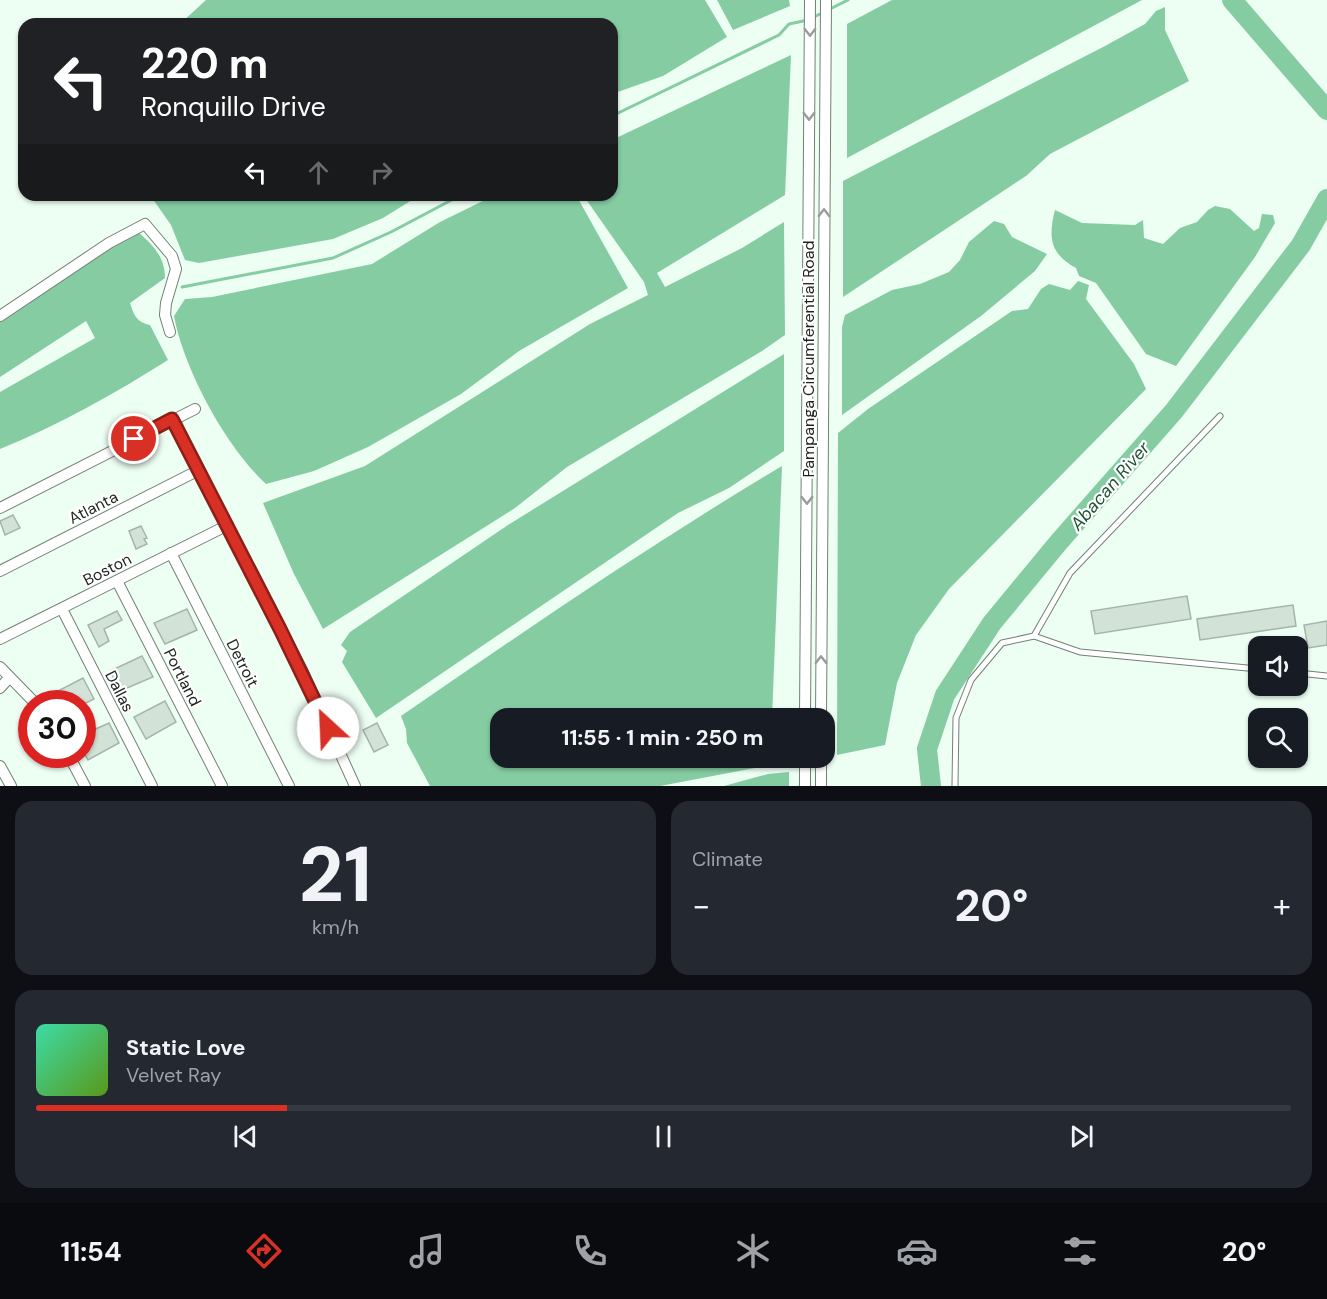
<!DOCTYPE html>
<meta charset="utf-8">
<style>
:root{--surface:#171b24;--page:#242831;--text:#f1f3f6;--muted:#9ea1a6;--line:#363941;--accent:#d93025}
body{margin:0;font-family:"DM Sans",sans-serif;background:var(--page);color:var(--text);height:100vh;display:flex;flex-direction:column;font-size:22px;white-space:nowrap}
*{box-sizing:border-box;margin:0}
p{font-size:20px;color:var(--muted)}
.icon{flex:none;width:33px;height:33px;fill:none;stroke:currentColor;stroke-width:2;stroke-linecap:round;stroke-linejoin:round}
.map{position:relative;height:786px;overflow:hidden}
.details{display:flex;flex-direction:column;gap:15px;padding:15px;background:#0d0f14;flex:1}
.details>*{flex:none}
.top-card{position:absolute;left:18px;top:18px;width:600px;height:183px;border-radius:18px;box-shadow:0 2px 4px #0004;background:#202124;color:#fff;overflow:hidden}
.tools{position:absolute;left:1248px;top:636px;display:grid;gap:12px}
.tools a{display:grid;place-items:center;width:60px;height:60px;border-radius:12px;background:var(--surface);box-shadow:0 2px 4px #0004;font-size:30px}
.speed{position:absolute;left:18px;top:690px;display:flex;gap:12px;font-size:30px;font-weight:700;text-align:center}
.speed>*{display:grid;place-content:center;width:78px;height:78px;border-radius:50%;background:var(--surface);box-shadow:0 2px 4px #0004;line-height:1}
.speed .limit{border:9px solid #d22;background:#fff;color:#111}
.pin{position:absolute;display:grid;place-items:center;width:51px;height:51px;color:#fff;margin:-26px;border:3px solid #fff;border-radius:50%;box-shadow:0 2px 6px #0007}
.me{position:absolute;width:66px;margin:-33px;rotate:335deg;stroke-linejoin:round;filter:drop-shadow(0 0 4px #0008)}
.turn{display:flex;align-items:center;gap:21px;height:126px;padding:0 24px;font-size:27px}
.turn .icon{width:78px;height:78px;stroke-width:2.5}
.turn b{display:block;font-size:42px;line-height:51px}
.lanes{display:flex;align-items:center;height:57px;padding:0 24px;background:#0003;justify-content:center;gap:30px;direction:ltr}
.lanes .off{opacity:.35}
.big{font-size:45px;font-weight:700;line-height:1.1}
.details .card{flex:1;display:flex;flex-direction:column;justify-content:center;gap:9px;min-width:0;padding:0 21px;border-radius:18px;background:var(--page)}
.details .dial{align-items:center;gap:0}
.dial b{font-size:78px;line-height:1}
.song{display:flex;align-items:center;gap:18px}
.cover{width:72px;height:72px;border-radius:9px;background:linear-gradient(135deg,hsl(160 70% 55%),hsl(90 70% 35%))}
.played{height:6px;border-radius:3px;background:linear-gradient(90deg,var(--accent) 20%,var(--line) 20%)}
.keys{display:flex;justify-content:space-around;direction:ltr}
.heat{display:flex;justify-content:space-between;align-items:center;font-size:33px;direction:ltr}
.details .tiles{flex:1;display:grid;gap:15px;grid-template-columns:1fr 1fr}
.card:last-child{grid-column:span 2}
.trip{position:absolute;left:490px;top:708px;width:345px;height:60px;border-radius:18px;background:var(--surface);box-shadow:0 2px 4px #0004;font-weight:700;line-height:60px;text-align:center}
.tabs{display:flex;height:96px;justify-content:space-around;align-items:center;background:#090b0e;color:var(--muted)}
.tabs .icon{width:42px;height:42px}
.tabs .current{color:var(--accent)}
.tabs b{font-size:27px;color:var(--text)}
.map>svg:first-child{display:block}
.water{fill:#85cca2}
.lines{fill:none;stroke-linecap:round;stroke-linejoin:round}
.stream{stroke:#85cca2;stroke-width:3}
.river{stroke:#85cca2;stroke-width:20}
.building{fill:#d2e2d7;stroke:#a4b4aa;stroke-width:1.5}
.lane-casing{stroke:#728177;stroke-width:7}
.street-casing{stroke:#728177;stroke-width:12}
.lane{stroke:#fff;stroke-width:5}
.street{stroke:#fff;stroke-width:10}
.oneway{stroke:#999c9a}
.route-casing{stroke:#8d1f18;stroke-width:15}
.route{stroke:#d93025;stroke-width:10}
.labels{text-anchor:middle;stroke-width:4.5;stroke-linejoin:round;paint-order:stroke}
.street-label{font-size:16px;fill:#1d231f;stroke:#fff}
.water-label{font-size:18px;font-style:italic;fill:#1f5438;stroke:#fff}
</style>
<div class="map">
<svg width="1327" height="786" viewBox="0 0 1327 786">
<rect width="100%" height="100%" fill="#edfef3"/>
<g class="water">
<polygon points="206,0 705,0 727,37 663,76 612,94 612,24 180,24"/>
<polygon points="717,0 789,0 790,6 733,30"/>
<polygon points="892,0 1142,0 847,158 847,24"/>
<polygon points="1165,7 1165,30 1189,81 1050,154 1026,176 843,297 843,181 1105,46 1145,24 1156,11"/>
<polygon points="791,55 785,195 657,273 665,287 742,248 784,222 785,335 762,351 567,467 515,508 323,629 294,574 263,503 365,466 590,324 648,295 644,282 583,195 612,195 612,140"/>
<polygon points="150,195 420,195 383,218 333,239 199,263 185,260 171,225"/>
<path d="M495,195h81l52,93 -109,63 -58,43 -93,53 -54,24 -48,13c-40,-37 -82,-114 -92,-168l11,-17 27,-2 160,-33 68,-42z"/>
<path d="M1215,206l15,3 24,22 5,-3 3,-14 11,1 2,8 -20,34 -79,109 -30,-12 -50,-71 -17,-7 -3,-8c-26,-14 -28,-31 -21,-58l27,13 53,2 8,-5 1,18 19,6 17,-16 17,-6 11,-12z"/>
<polygon points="994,221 1004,224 1012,237 1047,254 1035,271 981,316 842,415 842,327 845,315 892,290 920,284 949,272 960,260 969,242"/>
<path d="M138,232c15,13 27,25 27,46l-35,25c4,13 7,19 20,22l18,35c-54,34 -109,65 -168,89v-57l95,-54 -9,-17 -86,56v-56l84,-58z"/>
<polygon points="1078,281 1089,285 1086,299 1134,364 1146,389 949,589 916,635 897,683 885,745 837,755 838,433 868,409 1012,311 1028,309 1041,289 1049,284 1070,290"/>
<polygon points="784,354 784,451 729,488 678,513 376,718 342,662 347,651 341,645 350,632 508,525"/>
<path d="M782,466l-10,252h-271v40h270v7l-111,21h-230l-23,-43 -1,-14 -5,-13c125,-86 250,-172 381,-250z"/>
<polygon points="789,772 789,786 724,786 768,774"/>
</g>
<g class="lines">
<g class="stream">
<polyline points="814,17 848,0"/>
<polyline points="612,116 779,35 789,24 808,20"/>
<polyline points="182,287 333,258 391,232 461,195"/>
</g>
<g class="river">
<polyline points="1232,0 1327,110"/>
<polyline points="931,786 927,749 945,695 992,623 1058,543 1174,411 1301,245 1327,199"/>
</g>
</g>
<g class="building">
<polygon points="13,515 20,528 5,535 0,521"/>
<polygon points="141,526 147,538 144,539 147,544 136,549 129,531"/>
<polygon points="1187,596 1191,619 1095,634 1091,611"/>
<polygon points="1293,605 1296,626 1200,640 1197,619"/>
<polygon points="187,609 197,630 165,644 154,623"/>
<polygon points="117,611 122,620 104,629 109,641 99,647 88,625"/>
<polygon points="1327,621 1327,645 1308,648 1304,625"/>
<polygon points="142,656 153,677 120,691 110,671"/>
<polygon points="83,678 94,699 84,704 59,704 54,693"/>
<polygon points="165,701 176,722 146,739 134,717"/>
<polygon points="82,719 89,732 109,723 119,743 88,760 82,749"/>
<polygon points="377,723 388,745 374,752 363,730"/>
</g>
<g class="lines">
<defs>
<g id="lane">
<polyline points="1034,636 1080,652 1258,669"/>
<polyline points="1298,673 1327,676"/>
<polyline points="955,786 956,718 971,680 1002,643 1034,636 1070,573 1220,416"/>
</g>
<g id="street">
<polyline points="0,316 109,243 145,224 172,256 176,269 166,303 165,315 170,332"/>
<polyline points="172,419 302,670 355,786"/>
<polyline points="0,508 195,409"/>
<polyline points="171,553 289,786"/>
<polyline points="0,571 199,470"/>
<polyline points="117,581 222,786"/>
<polyline points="62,609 152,786"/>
<polyline points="0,639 228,525"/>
<polyline points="0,667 36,704"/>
<polyline points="0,688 9,678"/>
<polyline points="805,718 810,0"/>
<polyline points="821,718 826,0"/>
<polyline points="68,754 85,786"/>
<polyline points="0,766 11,786"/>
<polyline points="805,786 805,758"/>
<polyline points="821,786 821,758"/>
</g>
</defs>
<use href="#lane" class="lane-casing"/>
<use href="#street" class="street-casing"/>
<use href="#lane" class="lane"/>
<use href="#street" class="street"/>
</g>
<defs><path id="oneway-chevron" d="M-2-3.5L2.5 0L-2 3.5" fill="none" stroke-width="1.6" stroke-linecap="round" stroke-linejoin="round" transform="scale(1.5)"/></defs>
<g class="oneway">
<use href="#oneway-chevron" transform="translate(810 32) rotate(90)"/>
<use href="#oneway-chevron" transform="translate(809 116) rotate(90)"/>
<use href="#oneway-chevron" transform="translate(824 213) rotate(-90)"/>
<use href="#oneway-chevron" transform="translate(807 500) rotate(90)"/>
<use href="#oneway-chevron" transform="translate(821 660) rotate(-90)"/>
</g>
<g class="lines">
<defs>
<polyline id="route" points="134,439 172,419 280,629 328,728"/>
</defs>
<use href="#route" class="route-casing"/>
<use href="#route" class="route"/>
</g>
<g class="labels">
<g class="street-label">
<text transform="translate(808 359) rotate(-90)" y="6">Pampanga Circumferential Road</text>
<text transform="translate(93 507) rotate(-27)" y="6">Atlanta</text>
<text transform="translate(107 569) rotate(-27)" y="6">Boston</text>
<text transform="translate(243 663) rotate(63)" y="6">Detroit</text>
<text transform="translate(183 677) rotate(63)" y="6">Portland</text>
<text transform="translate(120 691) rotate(63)" y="6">Dallas</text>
</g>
<g class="water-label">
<text transform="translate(1110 486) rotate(-49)" y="6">Abacan River</text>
</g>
</g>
</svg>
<div class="tools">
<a><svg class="icon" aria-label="sound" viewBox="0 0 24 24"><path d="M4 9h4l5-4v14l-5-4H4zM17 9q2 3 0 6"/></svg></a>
<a><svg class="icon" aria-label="search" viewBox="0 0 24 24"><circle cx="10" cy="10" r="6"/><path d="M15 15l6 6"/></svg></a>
</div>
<div class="speed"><div class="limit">30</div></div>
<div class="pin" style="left:134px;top:439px;background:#d93025"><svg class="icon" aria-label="arrive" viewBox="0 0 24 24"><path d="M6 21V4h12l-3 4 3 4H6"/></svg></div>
<svg class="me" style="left:328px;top:728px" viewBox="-20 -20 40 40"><circle r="19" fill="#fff"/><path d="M0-13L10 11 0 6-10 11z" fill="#d93025"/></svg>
<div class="trip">11:55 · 1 min · 250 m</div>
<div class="top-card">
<div class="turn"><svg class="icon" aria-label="left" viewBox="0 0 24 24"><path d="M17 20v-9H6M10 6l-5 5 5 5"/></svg><div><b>220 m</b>Ronquillo Drive</div></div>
<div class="lanes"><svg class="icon" aria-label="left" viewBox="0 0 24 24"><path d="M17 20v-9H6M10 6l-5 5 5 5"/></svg><svg class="icon off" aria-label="ahead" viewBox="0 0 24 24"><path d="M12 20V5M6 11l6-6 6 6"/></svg><svg class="icon off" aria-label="right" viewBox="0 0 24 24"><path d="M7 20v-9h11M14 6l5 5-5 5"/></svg></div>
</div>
</div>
<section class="details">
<div class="tiles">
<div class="card dial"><b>21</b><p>km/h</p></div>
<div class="card"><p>Climate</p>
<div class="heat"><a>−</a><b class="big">20°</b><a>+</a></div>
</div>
<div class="card">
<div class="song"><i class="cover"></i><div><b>Static Love</b><p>Velvet Ray</p></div></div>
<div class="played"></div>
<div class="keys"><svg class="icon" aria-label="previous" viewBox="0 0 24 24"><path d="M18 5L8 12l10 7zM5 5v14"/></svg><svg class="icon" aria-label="pause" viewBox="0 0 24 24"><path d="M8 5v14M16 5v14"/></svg><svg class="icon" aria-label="next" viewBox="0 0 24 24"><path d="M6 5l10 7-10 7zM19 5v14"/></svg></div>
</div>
</div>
</section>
<nav class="tabs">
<b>11:54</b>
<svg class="icon current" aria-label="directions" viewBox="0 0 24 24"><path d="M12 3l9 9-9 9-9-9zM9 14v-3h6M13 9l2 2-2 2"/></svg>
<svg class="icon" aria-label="music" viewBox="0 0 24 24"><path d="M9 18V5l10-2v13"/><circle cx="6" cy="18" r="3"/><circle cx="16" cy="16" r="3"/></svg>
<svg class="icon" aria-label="phone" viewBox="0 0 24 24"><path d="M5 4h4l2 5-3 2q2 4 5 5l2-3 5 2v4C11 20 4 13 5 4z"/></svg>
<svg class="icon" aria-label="climate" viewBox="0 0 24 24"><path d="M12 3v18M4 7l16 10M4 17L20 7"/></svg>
<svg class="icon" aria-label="car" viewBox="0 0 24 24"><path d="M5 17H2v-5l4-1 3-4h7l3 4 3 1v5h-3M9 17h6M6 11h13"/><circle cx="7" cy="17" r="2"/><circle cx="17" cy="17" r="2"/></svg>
<svg class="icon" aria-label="filters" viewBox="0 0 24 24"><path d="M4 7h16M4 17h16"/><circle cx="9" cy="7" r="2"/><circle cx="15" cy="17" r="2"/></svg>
<b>20°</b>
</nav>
